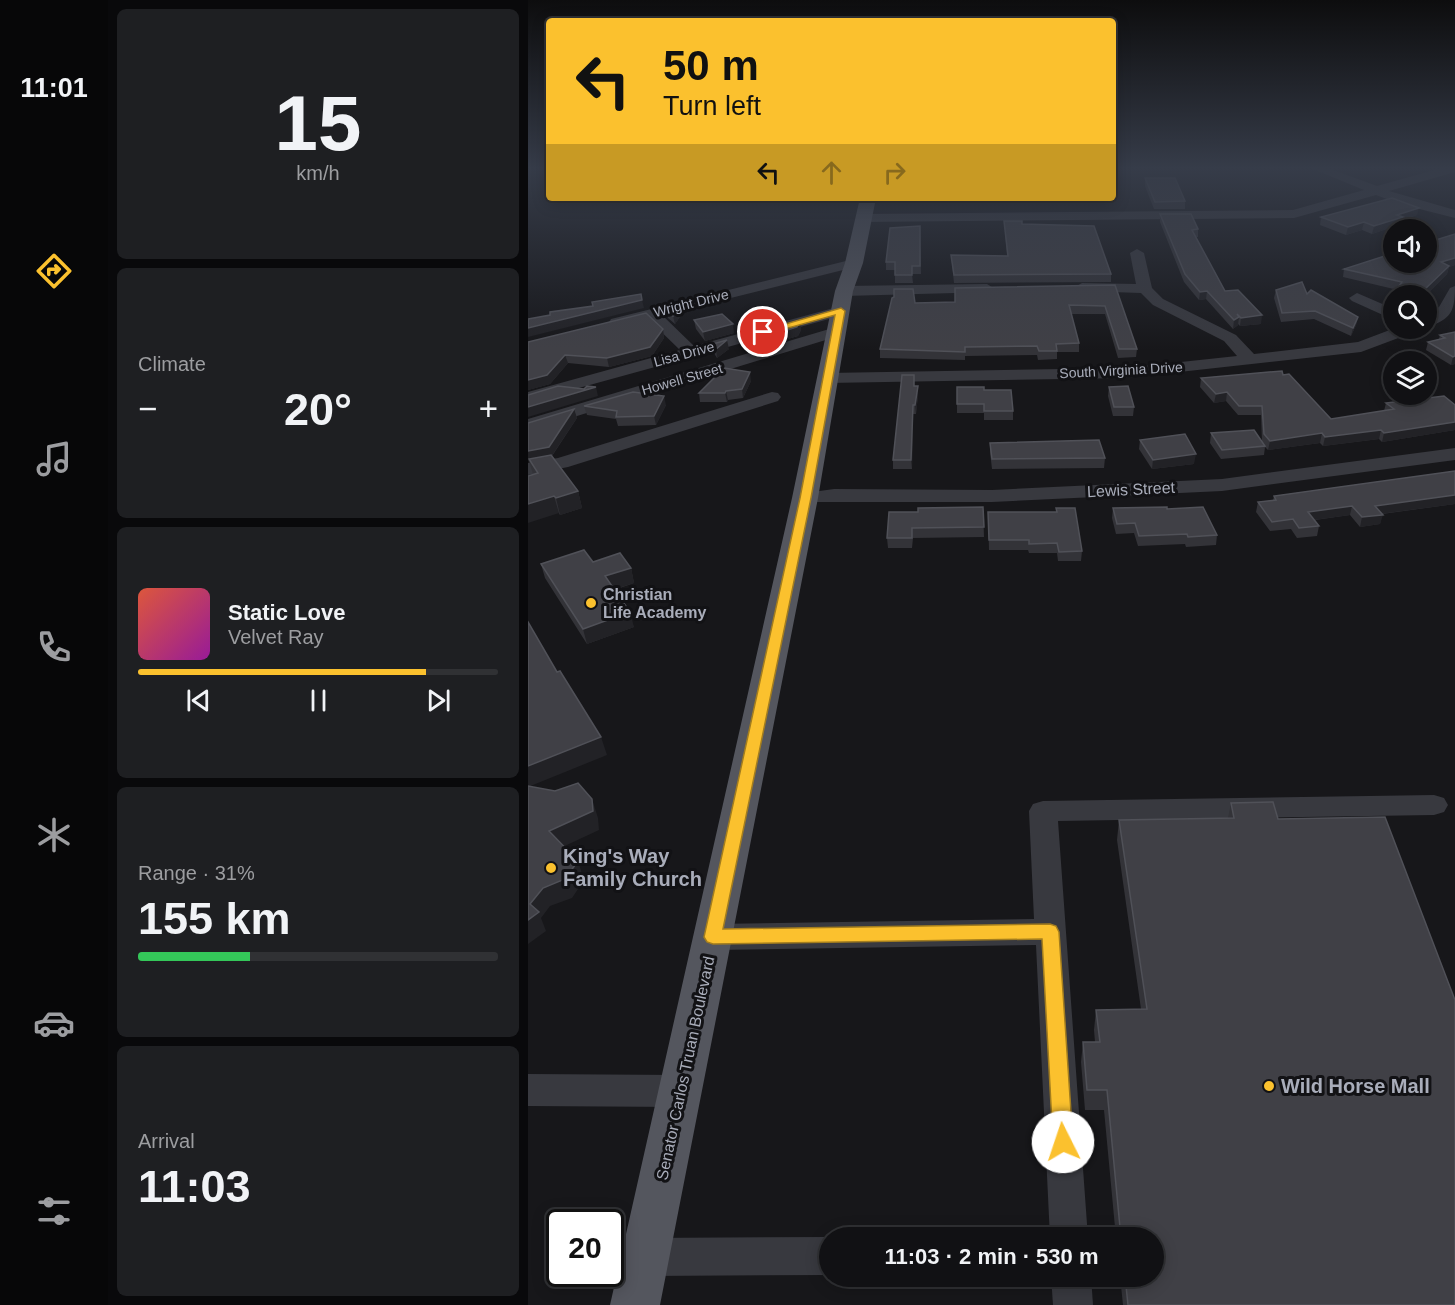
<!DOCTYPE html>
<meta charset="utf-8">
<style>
:root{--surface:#111114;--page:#1e1f22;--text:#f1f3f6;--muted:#9c9da0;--line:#303134;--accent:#fbc12e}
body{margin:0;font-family:Arial,sans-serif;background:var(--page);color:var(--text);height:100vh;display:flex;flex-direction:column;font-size:22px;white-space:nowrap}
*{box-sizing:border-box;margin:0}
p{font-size:20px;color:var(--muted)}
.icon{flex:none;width:33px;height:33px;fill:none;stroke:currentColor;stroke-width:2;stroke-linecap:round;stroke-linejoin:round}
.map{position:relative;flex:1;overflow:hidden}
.side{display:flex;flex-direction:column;gap:9px;padding:9px;background:#09090b;width:420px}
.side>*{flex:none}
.top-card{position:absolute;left:18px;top:18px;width:570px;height:183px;border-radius:6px;box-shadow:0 3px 15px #0003,0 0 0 2px var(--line);background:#fbc12e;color:#111;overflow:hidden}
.controls{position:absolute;left:855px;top:219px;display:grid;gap:12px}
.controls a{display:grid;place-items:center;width:54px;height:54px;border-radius:50%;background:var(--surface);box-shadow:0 3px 15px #0003,0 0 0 2px var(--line);font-size:30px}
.speed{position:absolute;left:18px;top:1209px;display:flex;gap:12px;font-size:30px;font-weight:700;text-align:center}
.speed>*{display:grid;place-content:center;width:78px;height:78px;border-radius:50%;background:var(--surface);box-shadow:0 3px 15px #0003,0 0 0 2px var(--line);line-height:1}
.speed .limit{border:3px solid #111;border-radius:9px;background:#fff;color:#111}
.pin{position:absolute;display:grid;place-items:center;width:51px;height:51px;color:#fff;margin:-26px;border:3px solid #fff;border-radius:50%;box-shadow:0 2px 6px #0007}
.me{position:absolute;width:66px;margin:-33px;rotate:356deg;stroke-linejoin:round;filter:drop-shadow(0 0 4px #0008)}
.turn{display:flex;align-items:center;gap:21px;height:126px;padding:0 18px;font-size:27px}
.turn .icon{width:78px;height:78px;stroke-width:2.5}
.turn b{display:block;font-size:42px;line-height:51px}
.lanes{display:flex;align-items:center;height:57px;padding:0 18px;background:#0003;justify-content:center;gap:30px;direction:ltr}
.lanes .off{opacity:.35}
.big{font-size:45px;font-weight:800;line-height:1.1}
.side .widget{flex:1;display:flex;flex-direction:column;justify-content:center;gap:9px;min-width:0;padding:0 21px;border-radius:9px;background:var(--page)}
.side .dial{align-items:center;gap:0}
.dial b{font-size:78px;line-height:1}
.song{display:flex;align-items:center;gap:18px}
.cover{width:72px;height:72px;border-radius:9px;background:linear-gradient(135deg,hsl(10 70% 55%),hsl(300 70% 35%))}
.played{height:6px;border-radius:3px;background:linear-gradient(90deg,var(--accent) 80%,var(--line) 80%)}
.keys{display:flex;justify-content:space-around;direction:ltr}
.heat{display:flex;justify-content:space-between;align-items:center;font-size:33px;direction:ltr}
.charge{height:9px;border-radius:4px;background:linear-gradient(90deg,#34c759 31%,var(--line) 0)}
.trip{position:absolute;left:291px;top:1227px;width:345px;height:60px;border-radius:30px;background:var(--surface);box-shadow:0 3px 15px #0003,0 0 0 2px var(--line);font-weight:800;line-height:60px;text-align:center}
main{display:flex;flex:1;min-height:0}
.tabs{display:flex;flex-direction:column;width:108px;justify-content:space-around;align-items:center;background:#070708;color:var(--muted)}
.tabs .icon{width:42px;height:42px}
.tabs .selected{color:var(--accent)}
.tabs b{font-size:27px;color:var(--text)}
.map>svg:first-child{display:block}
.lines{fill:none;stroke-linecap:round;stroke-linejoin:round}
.minor{fill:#38393f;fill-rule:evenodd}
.major{fill:#54565e;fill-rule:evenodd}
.wall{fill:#333338}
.shaded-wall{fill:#222226}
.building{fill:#404046;stroke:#505158;stroke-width:1.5}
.route{fill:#fbc12e;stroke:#a37d1e;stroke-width:1.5}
.poi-dot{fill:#fbc12e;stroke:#121215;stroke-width:2}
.labels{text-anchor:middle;stroke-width:6;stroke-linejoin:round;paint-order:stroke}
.far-street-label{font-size:14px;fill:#a9adba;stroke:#121215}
.street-label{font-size:16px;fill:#a9adba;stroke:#121215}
.poi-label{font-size:16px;font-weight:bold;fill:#a9adba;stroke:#121215;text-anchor:start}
.near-poi-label{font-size:20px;font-weight:bold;fill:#a9adba;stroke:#121215;text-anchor:start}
</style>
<main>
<nav class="tabs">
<b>11:01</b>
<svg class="icon selected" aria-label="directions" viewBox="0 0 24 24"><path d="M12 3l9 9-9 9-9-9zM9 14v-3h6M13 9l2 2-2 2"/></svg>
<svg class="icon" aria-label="music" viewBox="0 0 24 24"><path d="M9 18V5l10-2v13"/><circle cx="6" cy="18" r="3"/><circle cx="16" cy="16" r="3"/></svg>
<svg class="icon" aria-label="phone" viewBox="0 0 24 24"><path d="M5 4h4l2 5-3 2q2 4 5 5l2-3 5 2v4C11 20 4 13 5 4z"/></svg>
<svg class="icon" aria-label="climate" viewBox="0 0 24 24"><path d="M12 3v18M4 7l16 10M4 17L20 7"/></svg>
<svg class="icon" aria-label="car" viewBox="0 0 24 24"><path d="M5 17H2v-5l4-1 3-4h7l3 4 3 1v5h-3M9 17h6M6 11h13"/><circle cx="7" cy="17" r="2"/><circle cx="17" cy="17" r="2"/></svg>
<svg class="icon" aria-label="filters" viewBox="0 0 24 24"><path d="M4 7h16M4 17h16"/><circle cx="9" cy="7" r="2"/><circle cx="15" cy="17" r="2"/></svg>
</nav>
<section class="side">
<div class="widget dial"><b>15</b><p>km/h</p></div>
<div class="widget"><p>Climate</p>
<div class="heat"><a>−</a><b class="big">20°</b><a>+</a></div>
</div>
<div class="widget">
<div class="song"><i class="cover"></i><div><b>Static Love</b><p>Velvet Ray</p></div></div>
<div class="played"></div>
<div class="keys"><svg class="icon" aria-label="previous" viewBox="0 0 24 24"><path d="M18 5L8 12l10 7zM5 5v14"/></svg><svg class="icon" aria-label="pause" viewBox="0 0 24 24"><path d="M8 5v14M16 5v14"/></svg><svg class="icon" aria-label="next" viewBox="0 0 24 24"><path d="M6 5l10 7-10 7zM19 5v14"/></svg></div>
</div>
<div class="widget"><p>Range · 31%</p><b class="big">155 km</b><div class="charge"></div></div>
<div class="widget"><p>Arrival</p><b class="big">11:03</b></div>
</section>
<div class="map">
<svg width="927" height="1305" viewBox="0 0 927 1305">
<rect width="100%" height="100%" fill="#17171a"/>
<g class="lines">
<g class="minor">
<polygon points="780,167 797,167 849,186 917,167 927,167 927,172 861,191 927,210 927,218 872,204 848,195 766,218 335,222 328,218 335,214 765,210 836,190"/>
<polygon points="609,249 616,253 624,288 635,299 708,335 726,354 830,342 867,328 891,328 889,331 833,352 597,378 299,383 293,382 290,378 293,374 299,373 597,368 709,356 696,341 625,305 613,293 554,291 547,287 554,283 608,284 602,253"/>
<polygon points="326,259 333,263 331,266 134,315 166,346 313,306 319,308 321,311 319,314 0,402 0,392 152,350 120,319 89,327 83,325 81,322 83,319"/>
<polygon points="459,284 467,289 464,292 316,296 308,291 316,286"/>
<path d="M927,286c0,24 -3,34 -29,41v-11l13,-9 11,-19z"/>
<polygon points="829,293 866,309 866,320 824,301 821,298"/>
<polygon points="308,327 316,332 314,335 0,431 0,419"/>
<polygon points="244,392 250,393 253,397 250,401 40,467 0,475 0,463 30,458"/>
<polygon points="927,448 927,460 694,491 464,502 270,502 267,498 270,494 306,489 464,490 694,479"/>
<polygon points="906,795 916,798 920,805 916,812 906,815 530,821 560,1238 522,1238 508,945 185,950 174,946 169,937 174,928 185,924 506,919 501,811 505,804 515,801"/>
<polygon points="0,1074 152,1075 164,1080 169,1091 164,1102 152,1107 0,1106"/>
<polygon points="302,1237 304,1238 302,1238 302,1275 118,1276 104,1271 99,1257 104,1243 118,1238"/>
<polygon points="523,1276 563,1276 565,1305 525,1305"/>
</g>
<polygon class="major" points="332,198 348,198 335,263 325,291 290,498 132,1305 82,1305 264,498 307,291 317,263"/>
</g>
<g class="wall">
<polygon points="617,178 657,201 657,209 626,209 617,186"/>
<polygon points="632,214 670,229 670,237 668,237 697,291 733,324 712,326 710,324 710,325 705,329 678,299 671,300 656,282 632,222"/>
<polygon points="889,215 874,220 873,224 844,234 834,230 818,235 792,225 793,217"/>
<polygon points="476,221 494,224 583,274 583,282 426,283 423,255 479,256"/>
<polygon points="392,226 393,274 384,274 385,283 367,283 367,270 358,270 358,262"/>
<polygon points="927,234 927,265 921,267 919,274 897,296 876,296 869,294 870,290 815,277 816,269"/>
<polygon points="587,285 609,349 608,357 590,358 577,314 543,314 551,343 551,352 529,352 529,359 510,360 509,355 437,356 437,360 352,358 352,349 387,303 427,302"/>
<polygon points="748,290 779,294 830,317 828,325 823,336 786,319 753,322 746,298"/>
<polygon points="139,310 153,315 147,324 140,318"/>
<polygon points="166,320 206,333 177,341 168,329"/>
<polygon points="272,321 273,330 270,336 236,346 220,344 218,335"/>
<polygon points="135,329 136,338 124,356 81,367 40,363 22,384 0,390 0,342"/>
<polygon points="927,332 927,364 923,365 898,350 900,342 911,339 912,335"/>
<polygon points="185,344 201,349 189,358 186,353"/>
<polygon points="755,375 803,419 856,411 858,403 927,405 927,430 854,442 851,439 795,446 792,443 740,450 737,447 736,455 693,459 682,443 683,433 734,442 733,415 710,415 698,401 686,403 672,387 673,378"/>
<polygon points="223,381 215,398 200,400 199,402 172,402 171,393"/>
<polygon points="386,386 390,386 390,395 388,414 385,414 384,469 365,469 365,460"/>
<polygon points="429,387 456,390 485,411 485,420 456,420 456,413 429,413"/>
<polygon points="581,387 606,407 605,416 585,416 580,396"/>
<polygon points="138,405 128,425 90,426 88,419 59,415 56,406"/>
<polygon points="46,409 49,418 24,456 50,491 54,508 32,515 5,474 1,461 0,461 0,423"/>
<polygon points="612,440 666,464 624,469 611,449"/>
<polygon points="462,443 577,458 576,468 464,469 462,452"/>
<polygon points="927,471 927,504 854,514 852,524 832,527 822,515 787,520 791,526 789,536 769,538 763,529 742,531 728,512 730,502 745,500 746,496"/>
<polygon points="455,507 456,537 385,538 384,548 360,548 359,538 390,512"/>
<polygon points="528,508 554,551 553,561 530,561 529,553 501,553 500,550 461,550 460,512 528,512"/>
<polygon points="585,508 639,509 689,535 688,545 658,547 657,544 610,546 606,533 588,534 584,518"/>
<polygon points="65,562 103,568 106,583 86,590 106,627 59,644 17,578 13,564"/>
<polygon points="703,803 750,819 927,1305 595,1305 592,1276 626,1276 626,1238 588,1238 576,1110 557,1110 553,1062 555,1042 567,1042 566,1030 568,1010 613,1009 589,840 591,820 700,818"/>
</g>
<g class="shaded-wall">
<polygon points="587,167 592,167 585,177 585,170"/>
<polygon points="891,208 889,215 874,220 873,224 844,234 846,226 869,215"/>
<polygon points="836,222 834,230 818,235 820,227"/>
<polygon points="927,258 927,265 921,267 919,274 897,296 894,296 895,291 913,262"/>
<polygon points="679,291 678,299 671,300 672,292"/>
<polygon points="114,300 116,308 0,337 0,328"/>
<polygon points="152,306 153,315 147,324 145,316"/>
<polygon points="734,315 733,324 712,326 713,318"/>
<polygon points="711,317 710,325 705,329 706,320"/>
<polygon points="830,317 828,325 823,336 825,328"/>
<polygon points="272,321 273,330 270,336 236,346 235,338"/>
<polygon points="205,324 206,333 177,341 175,332"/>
<polygon points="135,329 136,338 124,356 81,367 79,358"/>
<polygon points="199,340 201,349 189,358 188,349"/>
<polygon points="37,355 40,363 22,384 0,390 0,380"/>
<polygon points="927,356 927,364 923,365 925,357"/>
<polygon points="222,372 223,381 215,398 214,389"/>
<polygon points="390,386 390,395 388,414 387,405"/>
<polygon points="68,387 70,396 0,417 0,407"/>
<polygon points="198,391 200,400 199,402 197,393"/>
<polygon points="699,392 698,401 686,403 688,394"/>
<polygon points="136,396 138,405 128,425 126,416"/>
<polygon points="385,405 385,414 384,469 383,460"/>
<polygon points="46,409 49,418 23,457 0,461 0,451"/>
<polygon points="927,422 927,430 854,442 856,433"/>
<polygon points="853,430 851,439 795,446 797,437"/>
<polygon points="794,433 792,443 740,450 742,441"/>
<polygon points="668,454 666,464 624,469 625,460"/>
<polygon points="50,491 54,508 32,515 28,498"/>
<polygon points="927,495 927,504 844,515 847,506"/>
<polygon points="26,496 31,513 0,523 0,504"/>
<polygon points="824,506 822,515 778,521 780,512"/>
<polygon points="855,515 852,524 832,527 834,517"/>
<polygon points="103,568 106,583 81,591 77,576"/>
<polygon points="102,612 106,627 59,644 55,629"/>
<polygon points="73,737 79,755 0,787 0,766"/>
<polygon points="64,799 70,818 71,830 28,850 21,831"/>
<polygon points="50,861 56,880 44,898 22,906 13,918 18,931 0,944 0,920 2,904 15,888"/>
</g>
<g class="building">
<polygon points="617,178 647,178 657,201 627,202"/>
<polygon points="864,198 891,208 869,215 875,217 846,226 836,222 820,227 793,217"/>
<polygon points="632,214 663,214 670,229 664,230 697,291 710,290 734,315 713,318 709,314 711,317 706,320 679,291 672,292 657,274"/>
<polygon points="476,221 494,221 494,224 566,226 583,274 426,275 423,255 480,256"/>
<polygon points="392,226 392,266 384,266 384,275 367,275 367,262 358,262 362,228"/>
<polygon points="927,234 927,258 913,262 921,266 895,291 871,286 874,282 816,269 866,253 866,262 898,262 898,243"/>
<polygon points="774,282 779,294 783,290 830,317 825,328 787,311 754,313 748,290"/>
<polygon points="587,285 609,349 591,349 577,306 541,305 551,343 528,344 529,351 511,351 509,346 437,347 437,352 352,349 364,298 366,297 366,289 385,289 387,303 427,302 427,288"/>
<polygon points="113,294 114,300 0,328 0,319 22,315 22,312 65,306 64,302"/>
<polygon points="152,306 145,316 139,310"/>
<polygon points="118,313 135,329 122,347 79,358 37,355 19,375 0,380 0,342"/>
<polygon points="194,314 205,324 175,332 166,320"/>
<polygon points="272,321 269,327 235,338 218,335"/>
<polygon points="927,332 927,356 925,357 900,342 917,338 912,335"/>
<polygon points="199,340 188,349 185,344"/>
<polygon points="196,368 222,372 214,389 198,391 197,393 171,393"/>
<polygon points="754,371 755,375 761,374 803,419 866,409 858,403 916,396 927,405 927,422 856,433 853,430 797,437 794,433 742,441 736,434 734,406 711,406 699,392 688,394 673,378"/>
<polygon points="374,375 386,375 386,386 390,386 387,405 385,405 383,460 365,460"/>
<polygon points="30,386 56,389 59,386 68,387 0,407 0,395"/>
<polygon points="600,386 606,407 586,407 581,387"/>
<polygon points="429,387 456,387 456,390 483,390 485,411 456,411 456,404 429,404"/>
<polygon points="105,392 136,396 126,416 88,417 89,411 56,406"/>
<polygon points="46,409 21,447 0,451 0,423"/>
<polygon points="726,430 737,446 694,450 683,433"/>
<polygon points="657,434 668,454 625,460 612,440"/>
<polygon points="571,440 577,458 464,459 462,443"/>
<polygon points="23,455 50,491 28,498 26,496 0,504 0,476 10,473 1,459"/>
<polygon points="927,471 927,495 847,506 855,515 834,517 824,506 780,512 791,526 771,528 765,519 744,522 730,502 748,500 746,496"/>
<polygon points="455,507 456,527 384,528 384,538 359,538 361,512 390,512 390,508"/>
<polygon points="639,507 639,509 675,507 689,535 660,537 659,534 611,536 607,523 589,524 585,508"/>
<polygon points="528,508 547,508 554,551 531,552 529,543 501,544 501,540 461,540 460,512 529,512"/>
<polygon points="56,550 65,562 92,553 103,568 77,576 102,612 55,629 13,564"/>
<polygon points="0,622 29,672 32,671 73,737 0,766"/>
<polygon points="50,783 64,799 65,811 21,831 50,861 37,879 15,888 2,904 11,912 0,920 0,786 27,791"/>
<polygon points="745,802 750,819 857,817 927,1000 927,1305 600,1305 597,1276 626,1276 626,1238 593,1238 579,1090 559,1090 555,1042 572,1042 568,1010 619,1009 591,820 706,818 703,803"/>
</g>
<linearGradient id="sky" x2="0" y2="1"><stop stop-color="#0d0d0e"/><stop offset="0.48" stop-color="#363c49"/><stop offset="1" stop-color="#363c49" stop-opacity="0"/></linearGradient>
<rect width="927" height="350" fill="url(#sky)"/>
<polygon class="route" points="313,308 317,311 283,498 195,929 522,924 528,926 531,932 545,1142 542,1149 535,1152 528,1149 525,1142 514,939 185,944 179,942 176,937 272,498 307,315 235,335 230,332"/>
<g class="poi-dot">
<circle cx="63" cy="603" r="6"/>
<circle cx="23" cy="868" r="6"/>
<circle cx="741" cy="1086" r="6"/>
</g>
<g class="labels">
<g class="far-street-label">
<text transform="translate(163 303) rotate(-14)" y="5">Wright Drive</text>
<text transform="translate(156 354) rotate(-15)" y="5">Lisa Drive</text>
<text transform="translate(593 370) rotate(-3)" y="5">South Virginia Drive</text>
<text transform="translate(154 379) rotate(-16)" y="5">Howell Street</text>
</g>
<g class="street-label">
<text transform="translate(603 489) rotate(-3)" y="6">Lewis Street</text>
<text transform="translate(157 1068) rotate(-78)" y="6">Senator Carlos Truan Boulevard</text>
</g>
<g class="poi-label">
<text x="75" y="600">Christian<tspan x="75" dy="18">Life Academy</tspan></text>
</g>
<g class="near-poi-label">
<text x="35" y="863">King's Way<tspan x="35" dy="23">Family Church</tspan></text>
<text x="753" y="1093">Wild Horse Mall</text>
</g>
</g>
</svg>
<div class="controls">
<a><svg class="icon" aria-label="sound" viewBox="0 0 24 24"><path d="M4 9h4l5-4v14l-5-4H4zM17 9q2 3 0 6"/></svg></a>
<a><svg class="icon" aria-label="search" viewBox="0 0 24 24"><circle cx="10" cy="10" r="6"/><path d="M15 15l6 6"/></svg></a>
<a><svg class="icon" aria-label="layers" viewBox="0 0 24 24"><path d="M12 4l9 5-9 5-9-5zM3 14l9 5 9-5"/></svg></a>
</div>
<div class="speed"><div class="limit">20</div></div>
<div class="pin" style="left:235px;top:332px;background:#d93025"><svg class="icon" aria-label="arrive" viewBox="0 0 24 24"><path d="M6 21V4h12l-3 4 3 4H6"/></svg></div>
<svg class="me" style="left:535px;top:1142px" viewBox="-20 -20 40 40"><circle r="19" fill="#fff"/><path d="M0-13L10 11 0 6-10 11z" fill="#fbc12e"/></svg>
<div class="trip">11:03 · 2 min · 530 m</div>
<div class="top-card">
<div class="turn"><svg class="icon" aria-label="left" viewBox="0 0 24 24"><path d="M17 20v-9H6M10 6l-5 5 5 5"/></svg><div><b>50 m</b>Turn left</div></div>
<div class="lanes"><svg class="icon" aria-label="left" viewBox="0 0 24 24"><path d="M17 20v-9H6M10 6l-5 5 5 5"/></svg><svg class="icon off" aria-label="ahead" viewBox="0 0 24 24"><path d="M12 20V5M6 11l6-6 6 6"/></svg><svg class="icon off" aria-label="right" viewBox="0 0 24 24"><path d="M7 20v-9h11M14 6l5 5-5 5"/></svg></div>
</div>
</div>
</main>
